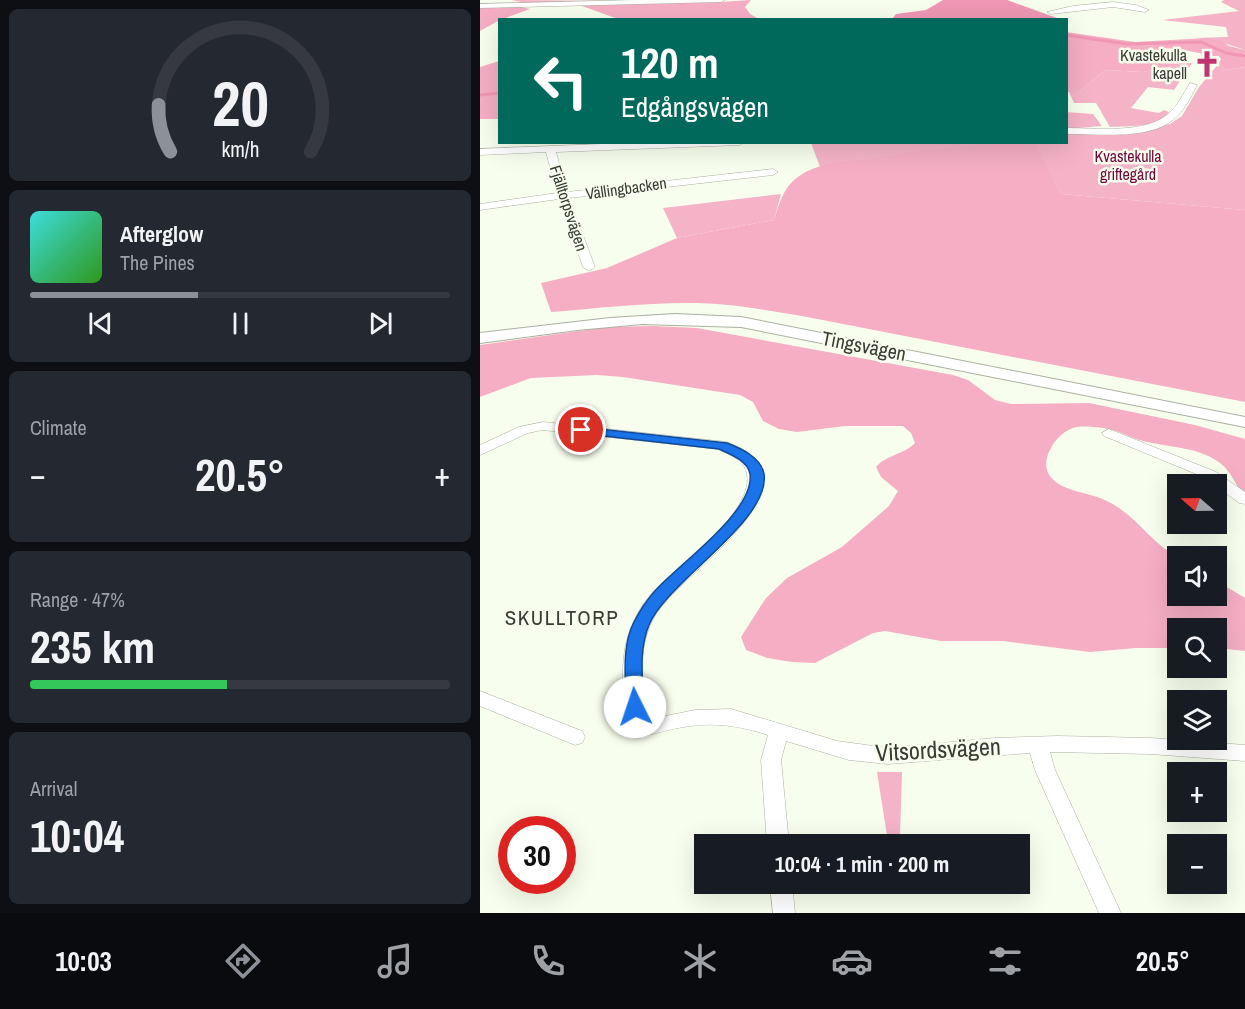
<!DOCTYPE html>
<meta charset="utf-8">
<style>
:root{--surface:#171b24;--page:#242831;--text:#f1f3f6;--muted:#9ea1a6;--line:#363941;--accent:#8c9099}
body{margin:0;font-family:"Archivo Narrow",sans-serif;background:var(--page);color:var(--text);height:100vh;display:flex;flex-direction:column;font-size:22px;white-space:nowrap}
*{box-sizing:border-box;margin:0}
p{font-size:20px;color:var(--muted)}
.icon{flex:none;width:33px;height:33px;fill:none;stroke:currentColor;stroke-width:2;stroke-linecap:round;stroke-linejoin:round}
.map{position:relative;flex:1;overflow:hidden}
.sheet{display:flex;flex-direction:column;gap:9px;padding:9px;background:#0d0f14;width:480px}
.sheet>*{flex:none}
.hud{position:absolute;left:18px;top:18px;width:570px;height:126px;border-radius:0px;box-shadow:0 6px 24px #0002;background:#00695c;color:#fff;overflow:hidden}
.needle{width:39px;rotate:290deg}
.buttons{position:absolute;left:687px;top:474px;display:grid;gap:12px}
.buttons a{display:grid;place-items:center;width:60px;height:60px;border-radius:0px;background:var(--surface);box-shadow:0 6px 24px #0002;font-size:30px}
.speed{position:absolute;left:18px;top:816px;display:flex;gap:12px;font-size:30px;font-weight:700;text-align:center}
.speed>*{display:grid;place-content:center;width:78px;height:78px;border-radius:50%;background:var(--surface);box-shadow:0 6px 24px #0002;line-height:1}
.speed .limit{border:9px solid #d22;background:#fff;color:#111}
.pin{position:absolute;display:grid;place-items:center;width:51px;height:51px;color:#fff;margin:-26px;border:3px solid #fff;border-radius:50%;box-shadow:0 2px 6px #0007}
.me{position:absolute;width:66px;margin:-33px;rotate:356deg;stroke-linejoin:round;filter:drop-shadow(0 0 4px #0008)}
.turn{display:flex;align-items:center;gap:21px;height:126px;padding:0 24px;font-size:27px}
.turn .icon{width:78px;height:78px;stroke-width:2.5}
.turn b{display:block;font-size:42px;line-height:51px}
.big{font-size:45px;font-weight:700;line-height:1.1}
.sheet .widget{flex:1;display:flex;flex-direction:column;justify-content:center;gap:9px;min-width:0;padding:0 21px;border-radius:9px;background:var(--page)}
.sheet .dial{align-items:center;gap:0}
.dial svg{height:156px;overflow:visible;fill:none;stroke:var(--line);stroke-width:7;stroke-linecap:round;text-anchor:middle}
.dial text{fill:var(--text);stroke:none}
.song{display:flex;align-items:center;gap:18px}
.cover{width:72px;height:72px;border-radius:9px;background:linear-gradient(135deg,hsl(180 70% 55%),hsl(110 70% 35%))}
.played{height:6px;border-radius:3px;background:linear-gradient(90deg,var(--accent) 40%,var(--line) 40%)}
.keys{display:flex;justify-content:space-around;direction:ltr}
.heat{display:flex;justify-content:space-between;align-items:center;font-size:33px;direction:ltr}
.charge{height:9px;border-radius:4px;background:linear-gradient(90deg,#34c759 47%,var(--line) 0)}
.trip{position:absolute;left:214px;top:834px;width:336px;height:60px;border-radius:0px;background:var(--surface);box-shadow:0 6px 24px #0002;font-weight:700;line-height:60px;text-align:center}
.tab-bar{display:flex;height:96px;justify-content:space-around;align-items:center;background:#090b0e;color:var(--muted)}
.tab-bar .icon{width:42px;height:42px}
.tab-bar .current{color:var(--accent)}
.tab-bar b{font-size:27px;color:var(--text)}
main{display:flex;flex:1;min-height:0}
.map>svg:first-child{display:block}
.green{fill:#f5b3c8}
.forest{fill:#f5aec4}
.water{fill:#ef97b4}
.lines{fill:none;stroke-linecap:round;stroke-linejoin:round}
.stream{stroke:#ef97b4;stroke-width:3}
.minor-casing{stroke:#aab0a1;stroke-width:1}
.tertiary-casing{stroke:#aab0a1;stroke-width:2}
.minor{fill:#fff;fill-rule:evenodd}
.tertiary{fill:#fff;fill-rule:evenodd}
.route{fill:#1a73e8;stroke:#114b97;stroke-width:1.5}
.labels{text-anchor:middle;stroke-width:5;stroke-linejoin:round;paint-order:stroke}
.far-poi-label{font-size:16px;fill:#393b35;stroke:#f8feed;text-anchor:end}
.far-park-label{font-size:16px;fill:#70063b;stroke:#f8feed}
.far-street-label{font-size:16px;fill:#393b35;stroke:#f8feed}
.street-label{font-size:20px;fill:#393b35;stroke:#f8feed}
.neighbourhood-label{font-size:21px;letter-spacing:1.5px;fill:#393b35;stroke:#f8feed}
.near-street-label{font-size:24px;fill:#393b35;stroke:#f8feed}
</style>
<main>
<section class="sheet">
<div class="widget dial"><svg viewBox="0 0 100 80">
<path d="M14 69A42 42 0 1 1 86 69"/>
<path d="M14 69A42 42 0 0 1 8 45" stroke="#8c9099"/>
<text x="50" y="56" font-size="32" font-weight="700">20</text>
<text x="50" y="72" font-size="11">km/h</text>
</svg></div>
<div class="widget">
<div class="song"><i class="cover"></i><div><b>Afterglow</b><p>The Pines</p></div></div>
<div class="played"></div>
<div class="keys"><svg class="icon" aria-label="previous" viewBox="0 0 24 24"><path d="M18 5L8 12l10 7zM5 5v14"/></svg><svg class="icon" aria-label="pause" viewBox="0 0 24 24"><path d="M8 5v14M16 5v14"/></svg><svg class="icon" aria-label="next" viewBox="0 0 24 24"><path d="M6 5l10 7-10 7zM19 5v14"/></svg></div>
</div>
<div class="widget"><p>Climate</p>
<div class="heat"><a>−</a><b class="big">20.5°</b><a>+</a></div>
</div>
<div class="widget"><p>Range · 47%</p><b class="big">235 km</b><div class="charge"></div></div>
<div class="widget"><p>Arrival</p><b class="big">10:04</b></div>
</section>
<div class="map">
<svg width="765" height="913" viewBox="0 0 765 913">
<rect width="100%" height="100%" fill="#f8feed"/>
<g class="green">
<path d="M744,0h21v50c-18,-6 -32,-11 -51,-12l34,-1 -2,-10 -64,-7 77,-9 -18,-9z"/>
<path d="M707,63h5l-18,27 -26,-3 -17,21 28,5 5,-3 5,2c-12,16 -40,14 -59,15l-14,-24h-22l-5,-11h10l26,-22 38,2z"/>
<path d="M739,63l6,7 20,-3v143l-184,-16 -27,-51c-72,2 -143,11 -214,24l-9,-24 26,-1h229l1,-8 69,-3 34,-7 12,-8 17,-29z"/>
<polygon points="586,112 613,114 622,126 587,129"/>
<polygon points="301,194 294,220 197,238 183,208"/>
<polygon points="397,772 422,772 420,836 416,840 408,842"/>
</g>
<g class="forest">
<polygon points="31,0 240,2 271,0 265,7 270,14 279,19 138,19 102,6 103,1 48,3"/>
<polygon points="36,6 50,9 20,20 0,31 0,7"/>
<polygon points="586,32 655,42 727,38 741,41 749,46 765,50 765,67 745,70 739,63 741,59 739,57 699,49 680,48 679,50 701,57 697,60 707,63 663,72 625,70 599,92 587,92"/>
<polygon points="19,61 19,119 0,119 0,67"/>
<path d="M555,143l26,51 184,16v192l-443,-86c-35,-6 -69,-12 -105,-13 -48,-1 -98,5 -146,9l-10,-29 66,-15 70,-30 97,-18c6,-18 9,-32 24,-43 18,-14 45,-15 67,-18 56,-9 112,-16 170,-16z"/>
<path d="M172,326l45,2 256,47 15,5 27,20 16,4 78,-1 106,22 50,14v57c-10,-10 -14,-27 -28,-35 -20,-14 -51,-14 -74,-20 -12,-3 -23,-10 -35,-12 -9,-2 -22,-3 -31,-2 -12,2 -22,12 -27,23 -4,7 -6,18 0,26 11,16 40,16 57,25 29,14 43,41 70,56l1,39h38l1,-15 28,17v53l-28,-3 -1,-20h-38l-1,20h-41l-46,4 -87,-11h-62l-56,-10 -12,2 -58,30 -23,-1 -25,-4 -21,-8 -5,-13 25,-39 21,-20 55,-31 47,-41 9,-15 -17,-14 -5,-10c10,-12 27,-12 39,-24l-4,-10 -8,-7h-58l-48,6 -18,-3 -16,-8 -10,-19 -13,-7 -117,-18 -26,-2 -66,3 -51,19v-52l127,-18z"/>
</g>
<polygon class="water" points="463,0 527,0 577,18 412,19 416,14 446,10"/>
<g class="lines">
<g class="stream">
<polyline points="586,35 647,44 721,42 746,53 765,56"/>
<polyline points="0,95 20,93"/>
</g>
<defs>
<g id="minor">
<polygon points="155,0 245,0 241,2 0,8 0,4"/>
<polygon points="633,2 656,5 669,10 665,12 633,7 571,14 567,12 593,6"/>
<path d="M710,83l7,2c-6,12 -13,26 -24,35 -28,21 -74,13 -107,14v-6c29,0 80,6 102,-14 10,-8 15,-20 22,-31z"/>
<polygon points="172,142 264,142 260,145 76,152 87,192 293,169 298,172 293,175 89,198 115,267 109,271 103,267 79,199 0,210 0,204 77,193 66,152 0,155 0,149"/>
<path d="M63,422l184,20c8,4 22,9 27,16 39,54 -82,120 -102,163 -15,31 -10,66 -6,99l49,-10 36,-1 106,32 51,7 107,-10 62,-2 94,2 94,7v16l-94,-7 -101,-2 5,18 66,143h-22l-64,-143 -5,-17 -142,11 -39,-4 -63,-19 -5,19 8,84h-22l-6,-84 7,-25c-52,-17 -80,-11 -131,3l-7,-2 -3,-6c-3,-36 -10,-75 7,-109 5,-11 12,-22 20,-30 23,-25 117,-89 88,-128 -5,-6 -17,-10 -24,-14l-175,-19 -15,3 -48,22v-10l39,-18z"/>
<polygon points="629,429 736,472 765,492 765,504 759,503 726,478 624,436 622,433"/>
<polygon points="0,691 102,731 105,737 102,743 95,745 0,706"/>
<polygon points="290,884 312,884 315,913 293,913"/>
</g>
<polygon id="tertiary" points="195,314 261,317 765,417 765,427 261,327 162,324 97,330 0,343 0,333 130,318"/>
</defs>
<use href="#minor" class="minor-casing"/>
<use href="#tertiary" class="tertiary-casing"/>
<use href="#minor" class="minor"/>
<use href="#tertiary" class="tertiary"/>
</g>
<path class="route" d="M101,427l146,16c13,5 34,14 37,31 7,47 -98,108 -115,151 -11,26 -6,56 -5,82l-3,5 -6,2 -6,-2 -3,-5c0,-27 -5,-60 8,-85 5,-10 13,-22 20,-30 23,-27 101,-80 96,-118 -2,-13 -20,-20 -31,-25l-142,-16 -2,-3z"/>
<defs>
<symbol id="church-bare" viewBox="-9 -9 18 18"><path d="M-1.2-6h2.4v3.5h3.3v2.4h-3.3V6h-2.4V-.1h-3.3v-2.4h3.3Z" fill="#be3571" stroke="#f8feed" stroke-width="2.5" paint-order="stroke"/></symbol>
</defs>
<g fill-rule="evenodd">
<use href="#church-bare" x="708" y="45" width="38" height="38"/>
</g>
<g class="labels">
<g class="far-poi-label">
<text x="707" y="61">Kvastekulla<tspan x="707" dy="18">kapell</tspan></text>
</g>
<g class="far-park-label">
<text x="648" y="162">Kvastekulla<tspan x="648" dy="18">griftegård</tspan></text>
</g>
<g class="far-street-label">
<text transform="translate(146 188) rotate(-8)" y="6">Vällingbacken</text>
<text transform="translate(89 208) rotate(72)" y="6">Fjälltorpsvägen</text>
</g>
<g class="street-label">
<text transform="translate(384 346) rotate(11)" y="7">Tingsvägen</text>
</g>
<g class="neighbourhood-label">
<text x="82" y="625">SKULLTORP</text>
</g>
<g class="near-street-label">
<text transform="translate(458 750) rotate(-3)" y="8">Vitsordsvägen</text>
</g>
</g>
</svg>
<div class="buttons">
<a><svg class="needle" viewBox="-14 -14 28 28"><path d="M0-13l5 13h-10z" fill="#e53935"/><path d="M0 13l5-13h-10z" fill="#9ea1a6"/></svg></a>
<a><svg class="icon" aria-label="sound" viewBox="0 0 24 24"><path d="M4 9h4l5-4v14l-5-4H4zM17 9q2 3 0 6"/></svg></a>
<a><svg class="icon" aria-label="search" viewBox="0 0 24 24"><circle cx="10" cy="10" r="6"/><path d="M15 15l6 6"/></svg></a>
<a><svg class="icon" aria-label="layers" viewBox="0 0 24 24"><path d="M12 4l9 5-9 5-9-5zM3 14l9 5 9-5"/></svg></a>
<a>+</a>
<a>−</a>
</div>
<div class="speed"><div class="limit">30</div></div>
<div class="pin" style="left:101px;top:430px;background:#d93025"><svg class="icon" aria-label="arrive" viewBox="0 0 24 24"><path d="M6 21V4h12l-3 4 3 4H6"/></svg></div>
<svg class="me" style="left:155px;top:707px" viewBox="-20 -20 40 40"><circle r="19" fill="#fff"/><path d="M0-13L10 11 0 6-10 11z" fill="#1a73e8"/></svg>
<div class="trip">10:04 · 1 min · 200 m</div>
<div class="hud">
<div class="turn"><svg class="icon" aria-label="left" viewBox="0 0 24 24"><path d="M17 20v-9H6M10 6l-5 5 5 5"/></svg><div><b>120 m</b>Edgångsvägen</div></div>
</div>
</div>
</main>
<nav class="tab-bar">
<b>10:03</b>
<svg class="icon current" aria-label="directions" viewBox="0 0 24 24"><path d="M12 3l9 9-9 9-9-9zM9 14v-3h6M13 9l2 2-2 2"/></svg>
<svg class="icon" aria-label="music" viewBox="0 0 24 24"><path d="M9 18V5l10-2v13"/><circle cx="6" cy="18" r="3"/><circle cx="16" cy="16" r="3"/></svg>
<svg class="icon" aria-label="phone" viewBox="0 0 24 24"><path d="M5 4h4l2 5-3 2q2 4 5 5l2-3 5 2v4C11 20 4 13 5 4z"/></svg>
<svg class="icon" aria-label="climate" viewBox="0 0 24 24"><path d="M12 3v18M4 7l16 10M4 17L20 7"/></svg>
<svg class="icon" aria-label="car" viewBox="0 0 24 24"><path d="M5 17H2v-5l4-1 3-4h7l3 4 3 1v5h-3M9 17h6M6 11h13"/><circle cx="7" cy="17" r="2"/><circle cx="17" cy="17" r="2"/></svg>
<svg class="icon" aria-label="filters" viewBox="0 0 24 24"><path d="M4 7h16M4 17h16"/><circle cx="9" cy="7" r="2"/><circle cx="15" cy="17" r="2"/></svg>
<b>20.5°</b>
</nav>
